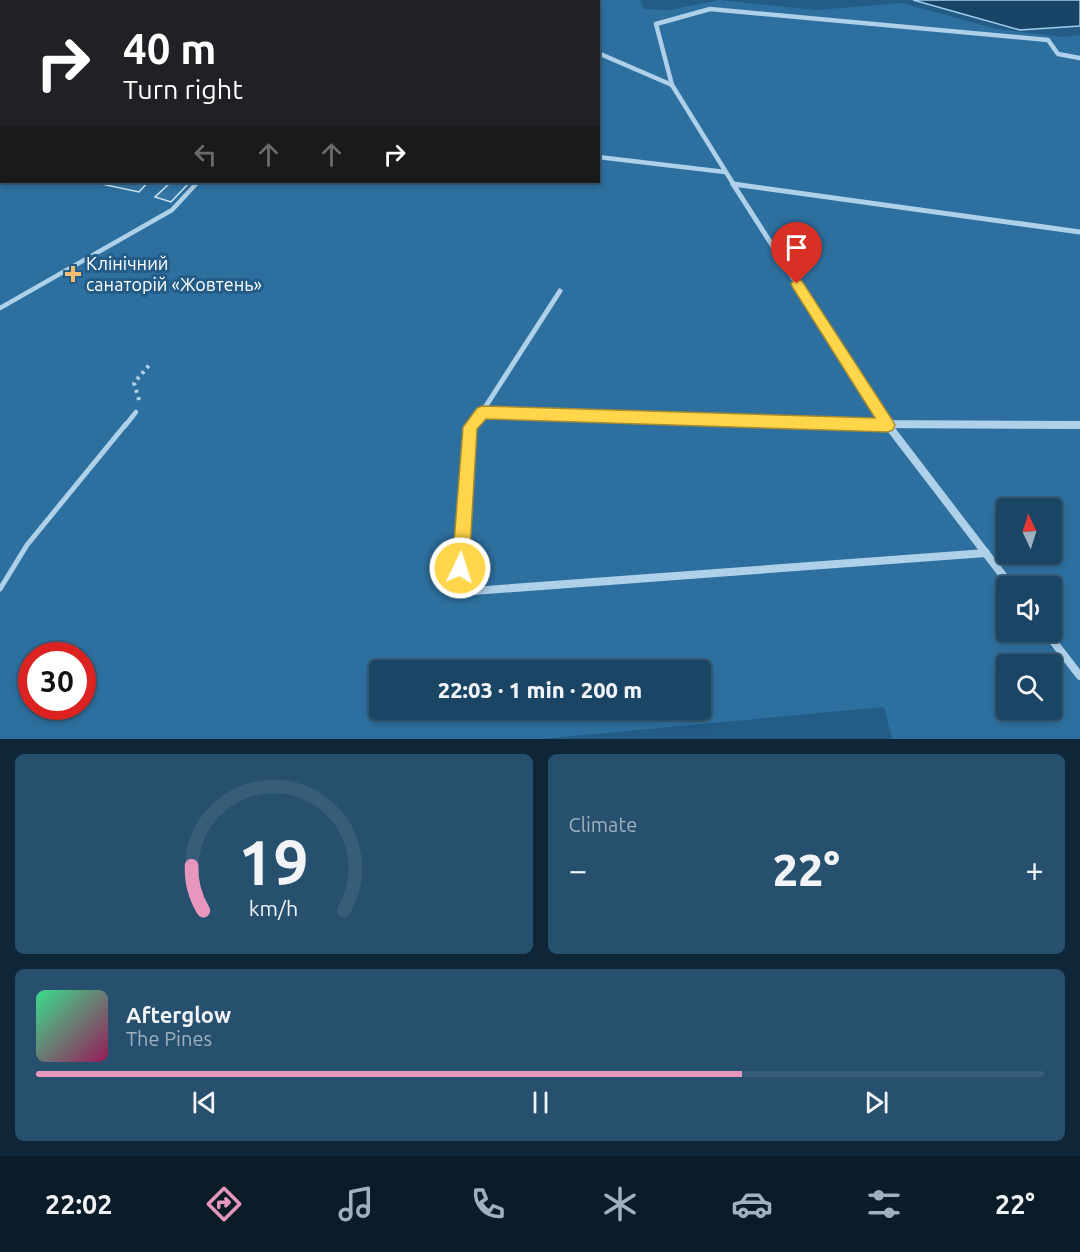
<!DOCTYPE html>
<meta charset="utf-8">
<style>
:root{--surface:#1a4565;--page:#274f6e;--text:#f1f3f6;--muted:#9fb1bf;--line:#385d79;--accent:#e797bd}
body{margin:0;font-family:Ubuntu,sans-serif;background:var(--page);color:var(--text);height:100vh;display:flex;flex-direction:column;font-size:22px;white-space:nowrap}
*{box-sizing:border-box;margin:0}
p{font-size:20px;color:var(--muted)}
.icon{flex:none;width:33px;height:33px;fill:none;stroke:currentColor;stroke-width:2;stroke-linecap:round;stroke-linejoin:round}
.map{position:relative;height:739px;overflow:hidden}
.details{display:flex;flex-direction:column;gap:15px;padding:15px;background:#0e2638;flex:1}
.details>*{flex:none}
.guide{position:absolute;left:0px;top:0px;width:600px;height:183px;box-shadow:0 3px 9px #0003,0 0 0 2px var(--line);background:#202124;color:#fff;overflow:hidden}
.needle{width:39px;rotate:356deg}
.buttons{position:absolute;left:996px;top:498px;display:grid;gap:12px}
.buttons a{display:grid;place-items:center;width:66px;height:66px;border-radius:6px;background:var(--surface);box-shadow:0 3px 9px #0003,0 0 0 2px var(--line);font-size:30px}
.speed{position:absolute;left:18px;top:642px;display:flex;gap:12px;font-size:30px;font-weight:700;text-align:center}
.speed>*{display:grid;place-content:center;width:78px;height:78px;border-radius:50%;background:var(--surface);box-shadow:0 3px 9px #0003,0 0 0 2px var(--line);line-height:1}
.speed .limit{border:9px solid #d22;background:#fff;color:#111}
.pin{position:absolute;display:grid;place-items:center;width:51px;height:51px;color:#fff;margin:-62px -26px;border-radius:50% 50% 50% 0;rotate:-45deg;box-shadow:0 0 6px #0007}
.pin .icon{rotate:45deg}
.me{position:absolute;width:66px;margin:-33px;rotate:4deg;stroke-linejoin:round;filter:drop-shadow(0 0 4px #0008)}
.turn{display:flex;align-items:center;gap:21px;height:126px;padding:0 24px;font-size:27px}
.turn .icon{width:78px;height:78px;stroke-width:2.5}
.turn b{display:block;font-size:42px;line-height:51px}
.lanes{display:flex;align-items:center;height:57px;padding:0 24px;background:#0003;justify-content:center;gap:30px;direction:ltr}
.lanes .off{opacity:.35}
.big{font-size:45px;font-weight:800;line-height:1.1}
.details .tile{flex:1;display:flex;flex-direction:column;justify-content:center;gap:9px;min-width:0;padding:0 21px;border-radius:9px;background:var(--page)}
.details .dial{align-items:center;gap:0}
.dial svg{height:156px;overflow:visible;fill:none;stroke:var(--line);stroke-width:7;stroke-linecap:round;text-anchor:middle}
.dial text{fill:var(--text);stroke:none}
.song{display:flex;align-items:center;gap:18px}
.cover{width:72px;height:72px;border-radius:9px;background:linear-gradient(135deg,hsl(150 70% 55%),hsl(330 70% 35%))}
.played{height:6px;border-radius:3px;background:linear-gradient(90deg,var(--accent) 70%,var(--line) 70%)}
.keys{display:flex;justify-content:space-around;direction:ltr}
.heat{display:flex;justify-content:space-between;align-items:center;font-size:33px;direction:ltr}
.details .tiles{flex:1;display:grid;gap:15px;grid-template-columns:1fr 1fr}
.tile:last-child{grid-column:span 2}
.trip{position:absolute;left:369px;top:660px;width:342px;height:60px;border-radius:6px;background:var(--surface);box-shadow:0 3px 9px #0003,0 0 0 2px var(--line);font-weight:800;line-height:60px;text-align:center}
.menu{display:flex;height:96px;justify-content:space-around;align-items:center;background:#0a1c28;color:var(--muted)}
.menu .icon{width:42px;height:42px}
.menu .current{color:var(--accent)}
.menu b{font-size:27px;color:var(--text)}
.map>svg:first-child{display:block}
.green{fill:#2d709f;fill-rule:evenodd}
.water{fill:#184567;stroke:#a2cdea;stroke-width:1.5}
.building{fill:#3375a4;stroke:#d2e8f7;stroke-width:1.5}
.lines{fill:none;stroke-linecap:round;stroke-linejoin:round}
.path-far1{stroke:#aed1e9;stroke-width:3;stroke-dasharray:2 3;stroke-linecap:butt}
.path{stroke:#aed1e9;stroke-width:4;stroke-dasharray:3 4.5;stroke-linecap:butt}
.service-far2{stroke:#aed1e9;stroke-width:3}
.service-far1{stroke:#aed1e9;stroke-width:4.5}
.service{stroke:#aed1e9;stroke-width:5}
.minor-far2{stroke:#aed1e9;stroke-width:4.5}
.minor-far1{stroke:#aed1e9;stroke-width:5}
.minor{stroke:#aed1e9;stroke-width:8}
.route{fill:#ffd54a;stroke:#a68a30;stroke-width:1.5}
.poi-dot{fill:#f4bc71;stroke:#235c87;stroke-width:2}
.labels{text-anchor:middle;stroke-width:6;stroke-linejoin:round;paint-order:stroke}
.poi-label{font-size:18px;fill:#fff;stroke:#235c87;text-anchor:start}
</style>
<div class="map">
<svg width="1080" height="739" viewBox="0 0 1080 739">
<rect width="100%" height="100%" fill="#235c87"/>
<path class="green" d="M0,0l262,1 -260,1v180h596v-180l-249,-1 1,-1h290l4,9 25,1 50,-10 97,10 86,-7 95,26 66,8 17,-2v704h-188l-8,-32 -344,32h-540zM1006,508h46v46h-46zM1006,586h46v46h-46zM32,656h50v50h-50zM1006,664h46v46h-46zM380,670h320v40h-320z"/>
<polygon class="water" points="913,0 1080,0 1080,26 1020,30"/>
<g class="building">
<polygon points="2,97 2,175 0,177 0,99"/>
<polygon points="92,182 148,182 139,192"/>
<polygon points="171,182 190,182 171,202 155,197"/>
</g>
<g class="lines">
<g class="path-far1">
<polyline points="289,0 296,2"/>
<polyline points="82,2 85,0"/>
</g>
<polyline class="path" points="139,400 134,383 151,363"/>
<g class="service-far2">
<polyline points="184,0 191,2"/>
<polyline points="194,185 197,182"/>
</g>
<g class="service-far1">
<polyline points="0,308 172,210 196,184"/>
<polyline points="125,426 136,412"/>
</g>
<polyline class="service" points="0,589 27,545 126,424"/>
<g class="minor-far2">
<polyline points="382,0 387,2"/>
<polyline points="598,53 672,85"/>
<polyline points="598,157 725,172"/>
<polyline points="733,184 740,185"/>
<polyline points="734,185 672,85 656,24 710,9 1048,40 1058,54 1080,58"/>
</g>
<g class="minor-far1">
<polyline points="733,184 1080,232"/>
<polyline points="733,184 888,426"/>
<polyline points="482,412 560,291"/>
<polyline points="471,426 482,412 888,425 1080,425"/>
</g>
<g class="minor">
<polyline points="472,424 470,427 459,592 986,553"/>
<polyline points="861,424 1080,425"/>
<polyline points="887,424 1011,586"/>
<polyline points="1046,632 1080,676"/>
</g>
</g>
<polygon class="route" points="797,279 802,281 893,421 895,425 893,430 888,432 486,419 477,429 469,568 466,574 460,577 455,574 452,568 463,427 477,408 482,406 875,418 793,288 791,284 793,281"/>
<path class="poi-dot" d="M70 265h6v6h6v6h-6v6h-6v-6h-6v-6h6z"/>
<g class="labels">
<g class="poi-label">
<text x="86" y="270">Клінічний<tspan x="86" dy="21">санаторій «Жовтень»</tspan></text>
</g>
</g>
</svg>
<div class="buttons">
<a><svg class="needle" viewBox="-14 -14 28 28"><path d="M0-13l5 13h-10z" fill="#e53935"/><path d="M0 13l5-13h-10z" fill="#9fb1bf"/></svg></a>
<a><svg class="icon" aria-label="sound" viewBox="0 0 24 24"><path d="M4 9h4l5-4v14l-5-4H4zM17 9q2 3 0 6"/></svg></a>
<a><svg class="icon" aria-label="search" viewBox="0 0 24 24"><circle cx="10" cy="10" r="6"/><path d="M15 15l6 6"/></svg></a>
</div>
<div class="speed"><div class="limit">30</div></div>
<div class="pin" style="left:797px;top:284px;background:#d93025"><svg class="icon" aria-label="arrive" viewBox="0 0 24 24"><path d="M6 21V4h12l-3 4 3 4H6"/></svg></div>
<svg class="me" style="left:460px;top:568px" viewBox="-20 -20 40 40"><circle r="17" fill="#ffd54a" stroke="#fff" stroke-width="3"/><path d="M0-11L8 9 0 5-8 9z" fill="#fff"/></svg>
<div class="trip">22:03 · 1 min · 200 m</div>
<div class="guide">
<div class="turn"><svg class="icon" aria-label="right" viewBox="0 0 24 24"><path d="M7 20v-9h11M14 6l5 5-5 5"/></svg><div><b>40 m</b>Turn right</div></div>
<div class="lanes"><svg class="icon off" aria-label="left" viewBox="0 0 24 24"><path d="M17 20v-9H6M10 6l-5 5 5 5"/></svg><svg class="icon off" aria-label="ahead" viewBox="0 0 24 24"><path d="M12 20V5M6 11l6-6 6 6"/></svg><svg class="icon off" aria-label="ahead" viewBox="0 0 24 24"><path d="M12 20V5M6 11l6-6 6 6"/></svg><svg class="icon" aria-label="right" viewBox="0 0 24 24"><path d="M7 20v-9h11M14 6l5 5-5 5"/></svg></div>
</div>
</div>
<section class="details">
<div class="tiles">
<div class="tile dial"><svg viewBox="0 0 100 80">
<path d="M14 69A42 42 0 1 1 86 69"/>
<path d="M14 69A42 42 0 0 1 8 46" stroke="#e797bd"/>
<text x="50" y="56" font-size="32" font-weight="700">19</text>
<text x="50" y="72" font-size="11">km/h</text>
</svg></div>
<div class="tile"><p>Climate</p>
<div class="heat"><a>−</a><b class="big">22°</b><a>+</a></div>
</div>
<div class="tile">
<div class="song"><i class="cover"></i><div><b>Afterglow</b><p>The Pines</p></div></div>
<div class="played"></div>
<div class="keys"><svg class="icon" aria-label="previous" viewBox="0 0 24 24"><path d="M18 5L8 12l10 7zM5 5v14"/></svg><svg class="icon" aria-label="pause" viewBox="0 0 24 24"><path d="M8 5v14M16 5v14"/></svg><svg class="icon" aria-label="next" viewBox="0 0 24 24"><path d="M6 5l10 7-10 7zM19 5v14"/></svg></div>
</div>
</div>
</section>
<nav class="menu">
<b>22:02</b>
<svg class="icon current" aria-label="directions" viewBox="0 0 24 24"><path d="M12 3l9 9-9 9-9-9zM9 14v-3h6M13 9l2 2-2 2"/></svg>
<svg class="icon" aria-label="music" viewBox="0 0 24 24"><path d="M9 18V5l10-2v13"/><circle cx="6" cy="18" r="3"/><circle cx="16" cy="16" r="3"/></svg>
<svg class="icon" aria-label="phone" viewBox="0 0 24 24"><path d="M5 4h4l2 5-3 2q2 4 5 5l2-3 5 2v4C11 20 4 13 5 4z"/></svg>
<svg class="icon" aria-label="climate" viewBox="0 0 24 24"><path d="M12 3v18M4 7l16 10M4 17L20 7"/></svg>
<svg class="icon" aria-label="car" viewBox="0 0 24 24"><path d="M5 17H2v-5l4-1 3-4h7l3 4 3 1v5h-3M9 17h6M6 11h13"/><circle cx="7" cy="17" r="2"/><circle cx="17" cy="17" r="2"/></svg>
<svg class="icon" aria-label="filters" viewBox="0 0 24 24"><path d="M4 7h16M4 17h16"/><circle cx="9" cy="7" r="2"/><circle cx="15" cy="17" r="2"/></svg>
<b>22°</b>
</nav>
